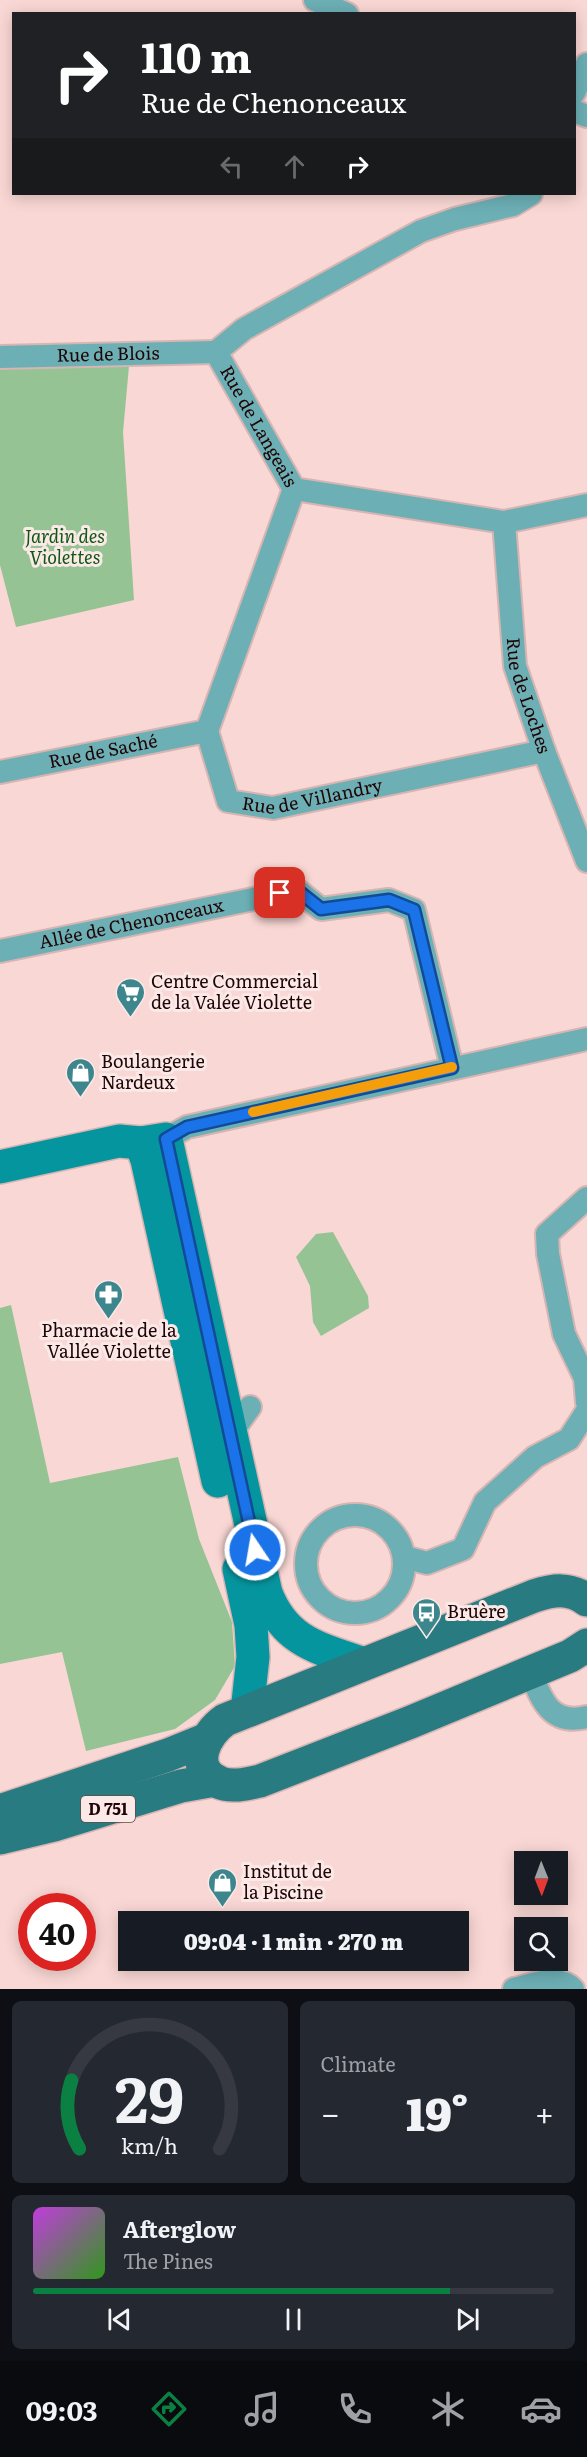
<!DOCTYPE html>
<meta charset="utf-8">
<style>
:root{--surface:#171b24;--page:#242831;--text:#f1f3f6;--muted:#9ea1a6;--line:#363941;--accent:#0b8043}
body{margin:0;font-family:Literata,serif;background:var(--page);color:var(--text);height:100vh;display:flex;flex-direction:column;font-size:22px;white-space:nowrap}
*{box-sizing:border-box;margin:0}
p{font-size:20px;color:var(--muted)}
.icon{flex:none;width:33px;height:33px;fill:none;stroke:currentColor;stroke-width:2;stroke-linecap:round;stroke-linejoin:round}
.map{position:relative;height:1989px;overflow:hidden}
.panel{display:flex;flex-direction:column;gap:12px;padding:12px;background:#0d0f14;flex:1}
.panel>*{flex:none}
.hud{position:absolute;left:12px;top:12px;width:564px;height:183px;border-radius:0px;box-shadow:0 3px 15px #0003;background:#202124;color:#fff;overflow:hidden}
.needle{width:39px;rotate:179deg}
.buttons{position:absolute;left:514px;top:1851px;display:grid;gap:12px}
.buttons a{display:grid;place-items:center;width:54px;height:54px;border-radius:0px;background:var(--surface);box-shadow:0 3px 15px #0003;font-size:30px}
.speed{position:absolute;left:18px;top:1893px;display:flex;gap:12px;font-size:30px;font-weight:700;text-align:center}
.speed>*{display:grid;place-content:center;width:78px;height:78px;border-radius:50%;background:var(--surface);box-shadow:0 3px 15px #0003;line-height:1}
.speed .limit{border:9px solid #d22;background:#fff;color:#111}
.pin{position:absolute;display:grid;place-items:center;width:51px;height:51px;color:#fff;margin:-26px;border-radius:12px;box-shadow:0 3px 9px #0006}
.me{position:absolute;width:66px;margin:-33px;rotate:348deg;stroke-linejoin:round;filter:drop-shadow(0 0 4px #0008)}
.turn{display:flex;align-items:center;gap:21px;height:126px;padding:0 30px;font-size:27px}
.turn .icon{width:78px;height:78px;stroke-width:2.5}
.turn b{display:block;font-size:42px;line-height:51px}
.lanes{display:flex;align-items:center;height:57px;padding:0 30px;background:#0003;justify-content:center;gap:30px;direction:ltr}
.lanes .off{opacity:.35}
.big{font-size:45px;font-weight:800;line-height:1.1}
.panel .card{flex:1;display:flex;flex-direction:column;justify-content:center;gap:9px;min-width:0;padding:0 21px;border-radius:9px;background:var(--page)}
.panel .dial{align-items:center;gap:0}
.dial svg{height:156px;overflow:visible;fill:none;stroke:var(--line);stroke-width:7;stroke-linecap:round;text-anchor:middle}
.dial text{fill:var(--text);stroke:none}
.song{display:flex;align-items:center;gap:18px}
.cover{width:72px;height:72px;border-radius:9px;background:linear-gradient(135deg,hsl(290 70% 55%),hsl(110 70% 35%))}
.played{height:6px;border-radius:3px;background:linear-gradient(90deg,var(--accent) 80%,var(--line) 80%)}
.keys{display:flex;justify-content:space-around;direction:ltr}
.heat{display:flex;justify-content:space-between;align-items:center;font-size:33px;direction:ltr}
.panel .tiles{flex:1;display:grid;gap:12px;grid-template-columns:1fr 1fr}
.card:last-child{grid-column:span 2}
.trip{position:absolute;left:118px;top:1911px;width:351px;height:60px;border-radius:0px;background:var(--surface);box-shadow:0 3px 15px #0003;font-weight:800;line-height:60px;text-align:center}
.tabs{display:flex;height:96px;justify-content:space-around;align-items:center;background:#090b0e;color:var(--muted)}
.tabs .icon{width:42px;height:42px}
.tabs .selected{color:var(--accent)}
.tabs b{font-size:27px;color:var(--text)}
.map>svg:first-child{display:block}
.green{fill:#95c393}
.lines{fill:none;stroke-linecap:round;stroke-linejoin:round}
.street-casing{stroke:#d6b5b3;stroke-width:26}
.secondary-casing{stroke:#d6b5b3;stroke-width:36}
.primary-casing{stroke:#d6b5b3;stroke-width:36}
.street{stroke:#6cafb5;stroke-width:22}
.secondary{stroke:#05959f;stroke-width:33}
.primary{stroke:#297b82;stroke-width:33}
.route-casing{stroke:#114b97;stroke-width:15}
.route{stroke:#1a73e8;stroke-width:10}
.slow{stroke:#f59e0b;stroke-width:10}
.labels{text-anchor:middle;stroke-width:6;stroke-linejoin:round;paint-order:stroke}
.shield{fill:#fae9e7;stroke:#614949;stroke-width:1.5}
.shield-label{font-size:16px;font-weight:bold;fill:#1f0505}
.street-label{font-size:18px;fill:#1f0505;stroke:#fae9e7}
.park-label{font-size:18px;font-style:italic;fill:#0f5814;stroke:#fae9e7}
.poi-label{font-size:18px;fill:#1f0505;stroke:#fae9e7;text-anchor:start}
</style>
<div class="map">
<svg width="587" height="1989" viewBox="0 0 587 1989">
<rect width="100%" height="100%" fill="#f9d7d4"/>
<g class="green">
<polygon points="129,366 123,432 134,600 16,627 0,565 0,368"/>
<polygon points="333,1232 368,1296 369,1308 321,1336 313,1322 310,1286 296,1257 316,1234"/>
<polygon points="11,1305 50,1483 178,1457 199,1539 232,1622 235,1666 215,1700 175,1729 86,1751 62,1652 0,1664 0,1308"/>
</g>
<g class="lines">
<defs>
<g id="street">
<polyline points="315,0 347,14"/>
<polyline points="574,93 587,64"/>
<polyline points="574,111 587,116"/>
<path id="s1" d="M531,194l-18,11 -58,14 -34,12 -177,98 -28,23 78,137 210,33 83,-17"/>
<path id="s2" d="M0,357l216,-5"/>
<path id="s3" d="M294,489l-87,242 21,70 45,7 271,-57"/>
<path id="s4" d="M504,522l11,144 29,85 43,110"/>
<path id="s5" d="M0,772l207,-41"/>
<path id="s6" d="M0,951l297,-61 24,19 68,-9 25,10 38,158"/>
<polyline points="166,1139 187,1127 587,1039"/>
<polyline points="587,1198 547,1234 548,1254 564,1334 585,1378 587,1402"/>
<polyline points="231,1433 250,1407"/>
<circle cx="355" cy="1564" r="49"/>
<polyline points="404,1557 427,1563 463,1549 485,1502 535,1457 569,1439 587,1411"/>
<path d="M530,1671c11,28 20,55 57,46"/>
<path d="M514,1989c18,-4 45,-16 59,0"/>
</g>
<g id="secondary">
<polyline points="141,1143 147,1160 218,1481"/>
<path d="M0,1167l119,-26 22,2 25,-4 100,454c19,49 52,55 98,71"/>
<polyline points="239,1569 251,1625 253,1657 247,1711"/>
</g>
<g id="primary">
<path d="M587,1600c-18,-13 -34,-10 -53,-4l-309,124c-20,14 -37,47 -7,62 13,6 29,2 42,-1l151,-59 159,-66 17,-11"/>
<polyline points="0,1811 168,1755 205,1740"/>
<polyline points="0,1838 54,1825 181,1786 215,1780"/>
</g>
</defs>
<use href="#street" class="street-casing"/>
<use href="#secondary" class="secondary-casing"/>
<use href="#primary" class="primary-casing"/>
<use href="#street" class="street"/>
<use href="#secondary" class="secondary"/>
<use href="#primary" class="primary"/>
</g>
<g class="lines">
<defs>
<polyline id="route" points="255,1550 166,1139 187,1127 452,1068 414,910 389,900 321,909 297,890 280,893"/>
</defs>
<use href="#route" class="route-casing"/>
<use href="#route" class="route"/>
<polyline class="slow" points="253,1112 452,1067"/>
</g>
<defs>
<symbol id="supermarket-pin" viewBox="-11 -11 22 30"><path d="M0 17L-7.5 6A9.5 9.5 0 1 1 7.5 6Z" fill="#3e868d" stroke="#fae9e7"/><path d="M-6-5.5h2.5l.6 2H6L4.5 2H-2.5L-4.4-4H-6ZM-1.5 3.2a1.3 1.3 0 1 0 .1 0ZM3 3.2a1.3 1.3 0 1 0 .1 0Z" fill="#fff"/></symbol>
<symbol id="shop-pin" viewBox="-11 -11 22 30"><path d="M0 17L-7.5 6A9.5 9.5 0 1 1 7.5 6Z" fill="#3e868d" stroke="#fae9e7"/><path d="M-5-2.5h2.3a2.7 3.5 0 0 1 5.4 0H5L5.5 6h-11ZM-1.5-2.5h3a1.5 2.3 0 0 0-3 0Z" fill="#fff"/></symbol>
<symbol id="pharmacy-pin" viewBox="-11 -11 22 30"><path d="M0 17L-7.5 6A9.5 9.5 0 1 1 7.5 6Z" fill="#3e868d" stroke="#fae9e7"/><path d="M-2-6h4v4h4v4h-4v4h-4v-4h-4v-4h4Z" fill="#fff"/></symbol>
<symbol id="bus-pin" viewBox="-11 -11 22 30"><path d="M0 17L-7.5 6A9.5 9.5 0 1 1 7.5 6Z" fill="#3e868d" stroke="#fae9e7"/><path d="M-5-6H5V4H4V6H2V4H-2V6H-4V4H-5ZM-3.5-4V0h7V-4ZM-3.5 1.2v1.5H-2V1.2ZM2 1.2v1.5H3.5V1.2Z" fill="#fff"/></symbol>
</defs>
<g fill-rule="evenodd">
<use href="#supermarket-pin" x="114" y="976" width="33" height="45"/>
<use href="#shop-pin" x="64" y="1056" width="33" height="45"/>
<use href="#pharmacy-pin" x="92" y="1278" width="33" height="45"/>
<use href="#bus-pin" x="410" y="1596" width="33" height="45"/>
<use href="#shop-pin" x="206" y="1866" width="33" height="45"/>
</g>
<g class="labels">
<rect class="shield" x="81" y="1796" width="54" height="26" rx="4.5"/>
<g class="shield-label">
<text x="108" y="1815">D 751</text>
</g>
<g class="street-label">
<text dy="6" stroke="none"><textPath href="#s2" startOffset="108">Rue de Blois</textPath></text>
<text dy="6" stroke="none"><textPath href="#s1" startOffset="441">Rue de Langeais</textPath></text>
<text dy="6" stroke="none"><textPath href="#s4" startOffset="176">Rue de Loches</textPath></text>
<text dy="6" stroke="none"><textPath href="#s5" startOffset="105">Rue de Saché</textPath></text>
<text dy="6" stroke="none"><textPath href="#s3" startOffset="416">Rue de Villandry</textPath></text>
<text dy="6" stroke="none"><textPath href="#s6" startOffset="134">Allée de Chenonceaux</textPath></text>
</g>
<g class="park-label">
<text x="65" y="543">Jardin des<tspan x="65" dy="21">Violettes</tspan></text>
</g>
<g class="poi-label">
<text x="151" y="988">Centre Commercial<tspan x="151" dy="21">de la Valée Violette</tspan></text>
<text x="101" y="1068">Boulangerie<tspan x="101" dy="21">Nardeux</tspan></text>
<text x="109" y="1337" text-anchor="middle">Pharmacie de la<tspan x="109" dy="21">Vallée Violette</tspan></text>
<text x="447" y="1618">Bruère</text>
<text x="243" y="1878">Institut de<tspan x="243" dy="21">la Piscine</tspan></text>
</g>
</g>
</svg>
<div class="buttons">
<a><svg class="needle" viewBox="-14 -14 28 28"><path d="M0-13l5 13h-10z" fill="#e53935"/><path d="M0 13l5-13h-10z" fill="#9ea1a6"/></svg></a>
<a><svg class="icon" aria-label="search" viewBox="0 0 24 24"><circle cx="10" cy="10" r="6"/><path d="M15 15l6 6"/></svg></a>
</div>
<div class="speed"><div class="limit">40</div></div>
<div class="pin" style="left:280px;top:893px;background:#d93025"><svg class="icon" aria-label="arrive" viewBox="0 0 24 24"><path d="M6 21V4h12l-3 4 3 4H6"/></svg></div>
<svg class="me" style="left:255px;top:1550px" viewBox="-20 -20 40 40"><circle r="17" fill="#1a73e8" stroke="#fff" stroke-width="3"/><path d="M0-11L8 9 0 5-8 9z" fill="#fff"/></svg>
<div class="trip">09:04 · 1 min · 270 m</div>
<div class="hud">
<div class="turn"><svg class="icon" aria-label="right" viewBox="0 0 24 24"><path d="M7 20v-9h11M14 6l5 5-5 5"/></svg><div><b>110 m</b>Rue de Chenonceaux</div></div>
<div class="lanes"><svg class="icon off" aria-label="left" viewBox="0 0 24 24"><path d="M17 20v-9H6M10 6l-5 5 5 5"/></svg><svg class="icon off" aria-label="ahead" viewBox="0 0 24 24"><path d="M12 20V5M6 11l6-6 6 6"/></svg><svg class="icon" aria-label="right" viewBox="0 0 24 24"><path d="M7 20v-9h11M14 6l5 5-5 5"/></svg></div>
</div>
</div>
<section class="panel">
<div class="tiles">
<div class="card dial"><svg viewBox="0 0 100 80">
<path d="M14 69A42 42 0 1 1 86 69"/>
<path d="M14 69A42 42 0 0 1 10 34" stroke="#0b8043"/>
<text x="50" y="56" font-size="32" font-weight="700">29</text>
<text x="50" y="72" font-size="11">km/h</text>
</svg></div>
<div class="card"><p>Climate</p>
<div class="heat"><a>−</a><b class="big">19°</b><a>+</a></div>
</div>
<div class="card">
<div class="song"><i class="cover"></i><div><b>Afterglow</b><p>The Pines</p></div></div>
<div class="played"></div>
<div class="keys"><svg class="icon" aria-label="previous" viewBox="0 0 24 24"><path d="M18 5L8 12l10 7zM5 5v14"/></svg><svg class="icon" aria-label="pause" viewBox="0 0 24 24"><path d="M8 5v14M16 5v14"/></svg><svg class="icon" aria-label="next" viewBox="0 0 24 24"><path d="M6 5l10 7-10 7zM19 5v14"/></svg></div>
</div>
</div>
</section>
<nav class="tabs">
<b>09:03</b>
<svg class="icon selected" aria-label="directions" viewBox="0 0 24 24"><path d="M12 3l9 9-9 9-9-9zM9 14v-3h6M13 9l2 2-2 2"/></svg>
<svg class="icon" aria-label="music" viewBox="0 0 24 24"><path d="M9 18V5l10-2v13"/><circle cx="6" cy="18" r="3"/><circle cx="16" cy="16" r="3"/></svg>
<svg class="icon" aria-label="phone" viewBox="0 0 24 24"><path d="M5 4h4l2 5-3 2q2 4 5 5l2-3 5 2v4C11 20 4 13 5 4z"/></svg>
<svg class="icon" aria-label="climate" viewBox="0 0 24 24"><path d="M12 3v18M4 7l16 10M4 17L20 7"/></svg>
<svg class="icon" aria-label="car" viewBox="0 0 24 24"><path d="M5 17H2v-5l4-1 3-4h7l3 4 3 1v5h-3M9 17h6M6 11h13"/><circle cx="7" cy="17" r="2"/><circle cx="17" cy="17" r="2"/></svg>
</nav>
